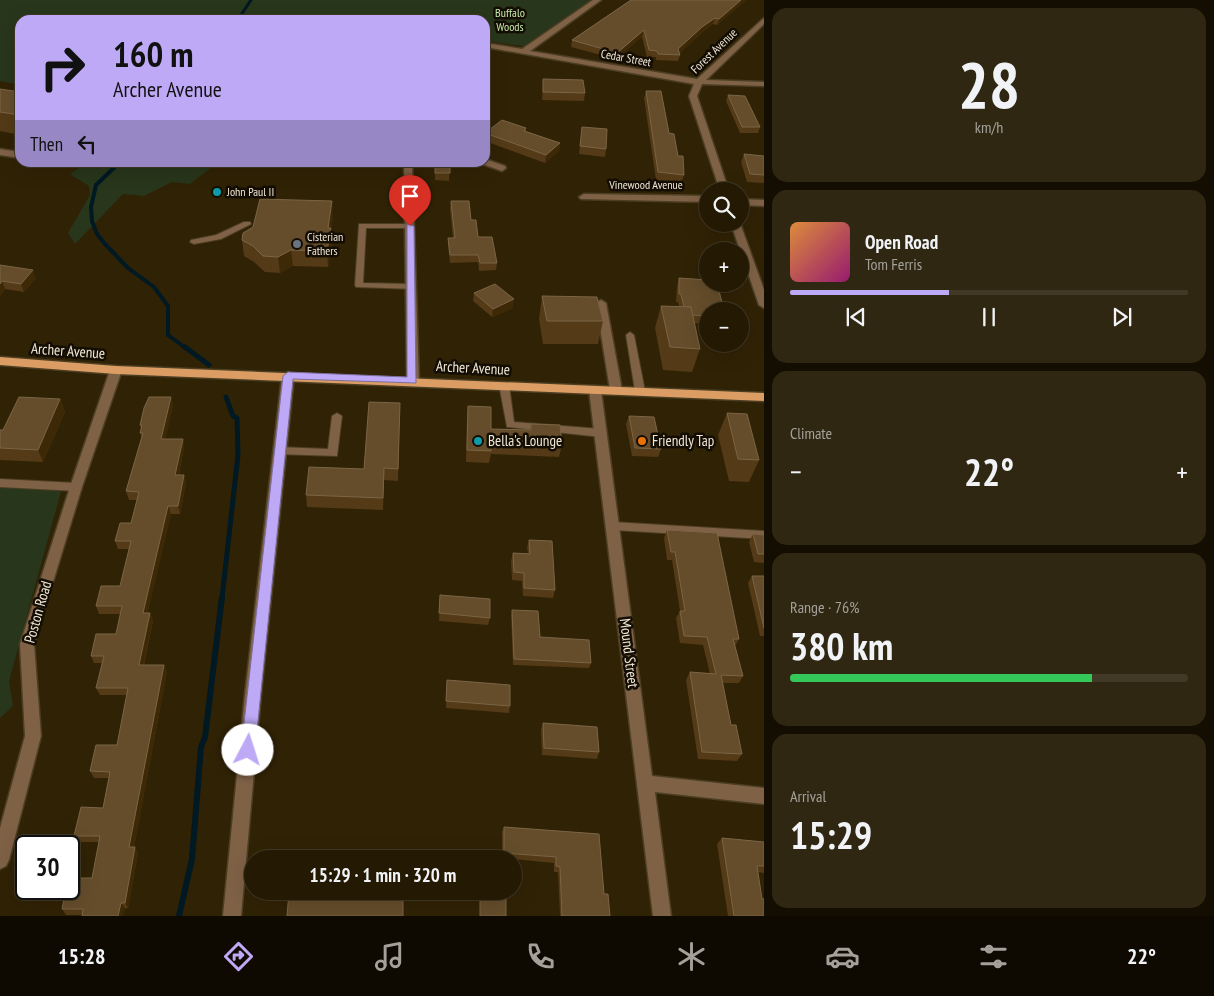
<!DOCTYPE html>
<meta charset="utf-8">
<style>
:root{--surface:#241a04;--page:#302713;--text:#f1f3f6;--muted:#a3a19a;--line:#413826;--accent:#bda9f5}
body{margin:0;font-family:"PT Sans Narrow",sans-serif;background:var(--page);color:var(--text);height:100vh;display:flex;flex-direction:column;font-size:19px;white-space:nowrap}
*{box-sizing:border-box;margin:0}
p{font-size:16px;color:var(--muted)}
.icon{flex:none;width:28px;height:28px;fill:none;stroke:currentColor;stroke-width:2;stroke-linecap:round;stroke-linejoin:round}
.map{position:relative;flex:1;overflow:hidden}
.drawer{display:flex;flex-direction:column;gap:8px;padding:8px;background:#140e02;width:450px}
.drawer>*{flex:none}
.hud{position:absolute;left:15px;top:15px;width:475px;height:152px;border-radius:15px;box-shadow:0 5px 20px #0002,0 0 0 1px var(--line);background:#bda9f5;color:#111;overflow:hidden}
.tools{position:absolute;left:699px;top:182px;display:grid;gap:10px}
.tools a{display:grid;place-items:center;width:50px;height:50px;border-radius:50%;background:var(--surface);box-shadow:0 5px 20px #0002,0 0 0 1px var(--line);font-size:25px}
.speed{position:absolute;left:15px;top:835px;display:flex;gap:10px;font-size:25px;font-weight:700;text-align:center}
.speed>*{display:grid;place-content:center;width:65px;height:65px;border-radius:50%;background:var(--surface);box-shadow:0 5px 20px #0002,0 0 0 1px var(--line);line-height:1}
.speed .limit{border:2px solid #111;border-radius:8px;background:#fff;color:#111}
.pin{position:absolute;display:grid;place-items:center;width:42px;height:42px;color:#fff;margin:-51px -21px;border-radius:50% 50% 50% 0;rotate:-45deg;box-shadow:0 0 5px #0007}
.pin .icon{rotate:45deg}
.me{position:absolute;width:55px;margin:-28px;rotate:5deg;stroke-linejoin:round;filter:drop-shadow(0 0 4px #0008)}
.turn{display:flex;align-items:center;gap:18px;height:105px;padding:0 15px;font-size:22px}
.turn .icon{width:65px;height:65px;stroke-width:2.5}
.turn b{display:block;font-size:35px;line-height:42px}
.then{display:flex;align-items:center;height:48px;padding:0 15px;background:#0003;gap:10px;font-size:19px}
.big{font-size:38px;font-weight:800;line-height:1.1}
.drawer .tile{flex:1;display:flex;flex-direction:column;justify-content:center;gap:8px;min-width:0;padding:0 18px;border-radius:15px;background:var(--page)}
.drawer .dial{align-items:center;gap:0}
.dial b{font-size:65px;line-height:1}
.song{display:flex;align-items:center;gap:15px}
.cover{width:60px;height:60px;border-radius:8px;background:linear-gradient(135deg,hsl(30 70% 55%),hsl(320 70% 35%))}
.played{height:5px;border-radius:2px;background:linear-gradient(90deg,var(--accent) 40%,var(--line) 40%)}
.keys{display:flex;justify-content:space-around;direction:ltr}
.heat{display:flex;justify-content:space-between;align-items:center;font-size:28px;direction:ltr}
.charge{height:8px;border-radius:4px;background:linear-gradient(90deg,#34c759 76%,var(--line) 0)}
.trip{position:absolute;left:244px;top:850px;width:278px;height:50px;border-radius:25px;background:var(--surface);box-shadow:0 5px 20px #0002,0 0 0 1px var(--line);font-weight:800;line-height:50px;text-align:center}
.dock{display:flex;height:80px;justify-content:space-around;align-items:center;background:#0e0a02;color:var(--muted)}
.dock .icon{width:35px;height:35px}
.dock .current{color:var(--accent)}
.dock b{font-size:22px;color:var(--text)}
main{display:flex;flex:1;min-height:0}
.map>svg:first-child{display:block}
.green{fill:#28361b}
.lines{fill:none;stroke-linecap:round;stroke-linejoin:round}
.stream-far3{stroke:#001923;stroke-width:3}
.stream-far2{stroke:#001923;stroke-width:4}
.stream-far1{stroke:#001923;stroke-width:5}
.stream{stroke:#001923;stroke-width:6}
.service-casing{stroke:#4b3e22;stroke-width:2}
.minor-casing{stroke:#4b3e22;stroke-width:3}
.primary-casing{stroke:#4b3e22;stroke-width:3}
.service{fill:#7f6146;fill-rule:evenodd}
.minor{fill:#7f6146;fill-rule:evenodd}
.primary{fill:#db9d63;fill-rule:evenodd}
.wall{fill:#543a16}
.shaded-wall{fill:#3e2907}
.building{fill:#654d2b;stroke:#7a6546}
.route{fill:#bda9f5;stroke:#7b6e9f}
.culture-dot{fill:#0f9aa8;stroke:#130d03;stroke-width:2}
.worship-dot{fill:#6b7280;stroke:#130d03;stroke-width:2}
.food-dot{fill:#e8710a;stroke:#130d03;stroke-width:2}
.labels{text-anchor:middle;stroke-width:5;stroke-linejoin:round;paint-order:stroke}
.far-park-label{font-size:12px;fill:#c8ecab;stroke:#130d03}
.far-street-label{font-size:12px;fill:#f0e7d6;stroke:#130d03}
.far-poi-label{font-size:12px;fill:#f0e7d6;stroke:#130d03;text-anchor:start}
.street-label{font-size:15px;fill:#f0e7d6;stroke:#130d03}
.poi-label{font-size:15px;fill:#f0e7d6;stroke:#130d03;text-anchor:start}
</style>
<main>
<div class="map">
<svg width="764" height="916" viewBox="0 0 764 916">
<rect width="100%" height="100%" fill="#302205"/>
<g class="green">
<polygon points="0,0 591,0 524,46 485,41 485,20 20,20 20,85 0,81"/>
<polygon points="87,163 87,162 217,163 190,184 172,182 144,196 123,194 75,244 68,233 90,195 89,186 70,174"/>
<polygon points="0,487 62,488 9,681 13,706 0,718"/>
</g>
<g class="lines">
<polyline class="stream-far3" points="233,20 241,15 251,0"/>
<polyline class="stream-far2" points="120,162 96,185 91,207 92,221 97,234 105,244 128,268 154,287 168,306 168,335 187,349"/>
<g class="stream-far1">
<polyline points="185,347 209,365"/>
<polyline points="222,598 238,455 237,418 233,416 226,397"/>
</g>
<polyline class="stream" points="179,916 192,859 201,747 205,737 222,597"/>
<defs>
<g id="service">
<polygon points="244,222 250,222 251,224 221,239 194,244 190,242 191,240 216,235"/>
<polygon points="359,224 413,224 413,228 366,228 363,283 411,284 415,287 414,289 356,287 355,285"/>
<polygon points="630,332 634,335 645,391 640,394 635,391 626,335"/>
<polygon points="504,382 509,385 514,422 601,429 606,433 601,437 507,427 499,385"/>
<polygon points="337,413 342,416 337,456 275,454 274,451 275,448 279,447 328,449 332,416"/>
<polygon points="0,479 76,483 80,484 81,487 80,490 76,491 0,487"/>
<polygon points="613,522 764,531 764,539 613,530 609,529 608,526 609,523"/>
</g>
<g id="minor">
<polygon points="593,0 601,0 530,51 697,79 764,18 764,24 706,80 764,82 764,86 702,84 697,96 729,191 720,191 689,96 694,84 485,47 485,43 522,49"/>
<polygon points="0,149 20,152 20,158 0,155"/>
<polygon points="485,159 505,166 506,168 502,171 482,164 481,162 485,162"/>
<polygon points="404,162 412,162 419,381 413,385 407,381"/>
<polygon points="584,194 708,196 708,202 581,199 579,197"/>
<polygon points="740,199 764,200 764,206 740,205"/>
<polygon points="740,223 764,290 764,308 759,305 731,224"/>
<polygon points="601,300 606,303 622,390 616,394 610,390 596,303"/>
<polygon points="116,366 122,370 82,487 34,644 41,736 9,860 6,866 0,869 0,828 25,736 20,644 70,487 110,370"/>
<polygon points="288,372 294,376 261,694 241,916 223,916 245,694 282,376"/>
<polygon points="595,386 601,390 652,776 764,788 764,804 655,792 671,916 653,916 589,390"/>
</g>
<polygon id="primary" points="0,357 116,366 764,393 764,401 116,374 0,365"/>
</defs>
<use href="#service" class="service-casing"/>
<use href="#minor" class="minor-casing"/>
<use href="#primary" class="primary-casing"/>
<use href="#service" class="service"/>
<use href="#minor" class="minor"/>
<use href="#primary" class="primary"/>
</g>
<g class="wall">
<polygon points="631,0 746,0 717,25 713,24 700,34 680,53 680,55 678,61 656,60 656,57 647,57 642,37 616,59 571,47 572,40"/>
<polygon points="543,79 585,93 584,101 542,100"/>
<polygon points="0,89 20,92 20,135 0,131"/>
<polygon points="646,91 669,133 678,156 684,175 681,183 656,180 644,98"/>
<polygon points="728,95 760,127 758,133 740,133 726,101"/>
<polygon points="582,127 606,149 605,157 579,154"/>
<polygon points="526,128 526,131 560,143 559,151 545,163 485,141 485,132"/>
<polygon points="744,154 764,156 764,183 747,182 741,162"/>
<polygon points="435,162 450,162 449,181 435,180"/>
<polygon points="451,201 471,220 478,237 497,263 496,270 479,271 478,262 450,263 448,245 448,238 453,238 450,209"/>
<polygon points="333,217 331,228 332,244 328,267 293,266 280,273 265,272 254,262 244,256 242,240"/>
<polygon points="0,265 36,278 24,292 5,289 0,296"/>
<polygon points="679,278 708,311 708,324 694,323 700,349 692,372 663,370 655,328 661,306 679,306 678,302 676,302 677,287"/>
<polygon points="474,293 513,308 492,317 473,301"/>
<polygon points="542,296 603,321 598,344 543,344 539,319"/>
<polygon points="171,397 173,405 165,439 183,439 184,447 179,475 184,475 186,483 180,514 171,514 147,613 150,613 153,621 144,665 164,665 167,672 134,847 138,853 128,908 82,915 66,915 62,909 92,878 99,842 78,842 74,836 103,808 109,778 94,778 90,771 117,745 127,695 100,695 96,688 102,663 94,663 91,656 116,634 120,614 99,614 96,606 120,586 129,549 118,549 115,541 131,523 137,500 129,500 126,491 142,438 140,433 141,429 140,425"/>
<polygon points="60,399 65,412 43,462 0,460 0,430 3,430"/>
<polygon points="400,403 398,481 384,480 383,510 307,507 306,495 364,469"/>
<polygon points="468,406 491,429 530,430 531,424 562,445 559,457 491,454 489,463 466,462 467,418"/>
<polygon points="727,413 759,460 749,482 729,481 718,435"/>
<polygon points="629,416 661,449 658,457 632,456 626,424"/>
<polygon points="667,530 739,639 735,646 743,676 739,683 723,683 731,725 742,754 737,761 698,759 686,680 690,672 710,674 703,645 680,643 676,618 680,611 672,560 667,560 664,538"/>
<polygon points="753,534 764,535 764,563 754,562 749,542"/>
<polygon points="529,540 555,590 553,598 523,596 522,581 512,580 511,561 513,553 528,553 527,548"/>
<polygon points="752,576 764,576 764,636 760,636 748,583"/>
<polygon points="440,595 490,618 488,625 439,621"/>
<polygon points="512,610 540,637 591,663 589,668 513,665 511,615"/>
<polygon points="447,680 510,706 509,713 446,708"/>
<polygon points="543,723 599,752 597,759 542,755 541,730"/>
<polygon points="504,827 599,834 604,894 610,916 560,916 558,872 554,872 554,863 502,858 502,832"/>
<polygon points="722,838 764,842 764,873 758,872 764,916 728,916 717,844"/>
</g>
<g class="shaded-wall">
<polygon points="741,0 746,0 717,25 719,19"/>
<polygon points="715,18 713,24 700,34 677,56 678,49 702,27"/>
<polygon points="644,30 642,37 616,59 617,53"/>
<polygon points="560,143 559,151 545,163 546,155"/>
<polygon points="332,201 333,217 331,228 332,244 328,267 327,251 328,228"/>
<polygon points="291,250 293,266 280,273 278,257"/>
<polygon points="33,270 36,278 24,292 21,284"/>
<polygon points="2,281 5,289 0,296 0,284"/>
<polygon points="514,299 513,308 492,317 493,309"/>
<polygon points="171,397 173,405 164,447 161,439"/>
<polygon points="60,399 65,412 43,462 38,450"/>
<polygon points="183,439 184,447 177,483 175,475"/>
<polygon points="384,468 384,480 383,510 383,498"/>
<polygon points="184,475 186,483 180,514 178,506"/>
<polygon points="168,506 171,514 146,621 143,613"/>
<polygon points="150,613 153,621 142,672 139,665"/>
<polygon points="164,665 167,672 133,853 129,847"/>
<polygon points="135,847 138,853 128,908 125,903"/>
<polygon points="121,903 125,908 123,916 118,916"/>
</g>
<g class="building">
<polygon points="631,0 741,0 719,19 715,18 702,27 678,49 680,55 658,54 657,51 649,50 644,30 617,53 572,40"/>
<polygon points="543,79 583,80 585,93 543,92"/>
<polygon points="0,89 20,92 20,115 0,112"/>
<polygon points="646,91 661,91 669,133 674,134 678,156 683,156 684,175 658,172"/>
<polygon points="728,95 745,96 760,127 742,127"/>
<polygon points="502,120 526,128 524,131 560,143 546,155 485,133"/>
<polygon points="582,127 607,129 606,149 580,146"/>
<polygon points="744,154 764,156 764,175 750,174"/>
<rect x="435" y="162" width="15" height="11"/>
<polygon points="260,199 332,201 328,228 331,228 327,251 291,250 278,257 263,256 253,246 242,240 243,233 253,227"/>
<polygon points="451,201 469,201 471,220 476,220 478,237 492,237 497,263 480,263 478,255 450,255 448,238 455,238"/>
<polygon points="0,265 33,270 21,284 2,281 0,284"/>
<polygon points="679,278 708,280 708,284 717,284 722,302 730,303 733,311 708,311 708,316 692,315 691,307 684,307 681,294 679,294"/>
<polygon points="495,284 514,299 493,309 474,293"/>
<polygon points="542,296 597,297 603,321 547,321"/>
<polygon points="661,306 691,307 700,349 670,347"/>
<polygon points="19,397 60,399 38,450 0,448 0,430 3,430"/>
<polygon points="149,397 171,397 161,439 183,439 175,475 184,475 178,506 168,506 143,613 150,613 139,665 164,665 129,847 135,847 125,903 121,903 118,916 82,916 83,909 62,909 66,889 69,889 69,878 92,878 100,836 74,836 81,807 103,808 110,772 90,771 96,745 117,745 128,688 96,688 104,656 91,656 96,634 116,634 122,606 96,606 101,586 120,586 131,541 115,541 120,523 131,523 139,492 126,491 143,433 140,433 142,425 140,425 144,408"/>
<polygon points="369,402 400,403 398,469 384,468 383,498 306,495 309,467 364,469"/>
<polygon points="468,406 491,407 491,429 531,430 531,424 560,425 562,445 491,442 491,451 467,450"/>
<polygon points="727,413 747,414 759,460 738,459"/>
<polygon points="629,416 654,417 661,449 635,448"/>
<polygon points="667,530 717,533 739,639 733,639 743,676 721,675 731,725 736,725 742,754 702,752 690,672 716,674 707,637 684,636 680,611 685,611 675,552 671,552"/>
<polygon points="753,534 764,535 764,554 758,554"/>
<polygon points="529,540 552,541 555,590 524,588 524,573 514,572 513,553 530,554"/>
<polygon points="752,576 764,576 764,628"/>
<polygon points="440,595 490,599 490,618 439,613"/>
<polygon points="512,610 538,611 540,637 589,640 591,663 514,659"/>
<polygon points="447,680 510,685 510,706 446,701"/>
<polygon points="543,723 597,727 599,752 544,748"/>
<polygon points="504,827 599,834 604,894 608,894 610,916 562,916 560,867 556,866 556,857 504,853"/>
<polygon points="722,838 764,842 764,866 757,866 762,899 764,899 764,916 734,916"/>
<polygon points="480,891 491,891 506,893 506,916 480,916"/>
<polygon points="289,892 403,894 403,916 287,916"/>
</g>
<polygon class="route" points="407,224 414,226 416,383 293,379 255,750 253,755 248,757 243,755 241,750 283,376 288,372 407,377"/>
<g class="culture-dot">
<circle cx="217" cy="192" r="5"/>
<circle cx="478" cy="441" r="5"/>
</g>
<circle class="worship-dot" cx="297" cy="244" r="5"/>
<circle class="food-dot" cx="642" cy="441" r="5"/>
<g class="labels">
<g class="far-park-label">
<text x="510" y="17">Buffalo<tspan x="510" dy="14">Woods</tspan></text>
</g>
<g class="far-street-label">
<text transform="translate(714 51) rotate(-44)" y="4">Forest Avenue</text>
<text transform="translate(626 58) rotate(10)" y="4">Cedar Street</text>
<text x="646" y="189">Vinewood Avenue</text>
</g>
<g class="far-poi-label">
<text x="227" y="196">John Paul II</text>
<text x="307" y="241">Cisterian<tspan x="307" dy="14">Fathers</tspan></text>
</g>
<g class="street-label">
<text transform="translate(68 351) rotate(4)" y="5">Archer Avenue</text>
<text transform="translate(473 368) rotate(3)" y="5">Archer Avenue</text>
<text transform="translate(38 612) rotate(-74)" y="5">Poston Road</text>
<text transform="translate(629 653) rotate(83)" y="5">Mound Street</text>
</g>
<g class="poi-label">
<text x="488" y="446">Bella's Lounge</text>
<text x="652" y="446">Friendly Tap</text>
</g>
</g>
</svg>
<div class="tools">
<a><svg class="icon" aria-label="search" viewBox="0 0 24 24"><circle cx="10" cy="10" r="6"/><path d="M15 15l6 6"/></svg></a>
<a>+</a>
<a>−</a>
</div>
<div class="speed"><div class="limit">30</div></div>
<div class="pin" style="left:410px;top:226px;background:#d93025"><svg class="icon" aria-label="arrive" viewBox="0 0 24 24"><path d="M6 21V4h12l-3 4 3 4H6"/></svg></div>
<svg class="me" style="left:248px;top:750px" viewBox="-20 -20 40 40"><circle r="19" fill="#fff"/><path d="M0-13L10 11 0 6-10 11z" fill="#bda9f5"/></svg>
<div class="trip">15:29 · 1 min · 320 m</div>
<div class="hud">
<div class="turn"><svg class="icon" aria-label="right" viewBox="0 0 24 24"><path d="M7 20v-9h11M14 6l5 5-5 5"/></svg><div><b>160 m</b>Archer Avenue</div></div>
<div class="then">Then<svg class="icon" aria-label="left" viewBox="0 0 24 24"><path d="M17 20v-9H6M10 6l-5 5 5 5"/></svg></div>
</div>
</div>
<section class="drawer">
<div class="tile dial"><b>28</b><p>km/h</p></div>
<div class="tile">
<div class="song"><i class="cover"></i><div><b>Open Road</b><p>Tom Ferris</p></div></div>
<div class="played"></div>
<div class="keys"><svg class="icon" aria-label="previous" viewBox="0 0 24 24"><path d="M18 5L8 12l10 7zM5 5v14"/></svg><svg class="icon" aria-label="pause" viewBox="0 0 24 24"><path d="M8 5v14M16 5v14"/></svg><svg class="icon" aria-label="next" viewBox="0 0 24 24"><path d="M6 5l10 7-10 7zM19 5v14"/></svg></div>
</div>
<div class="tile"><p>Climate</p>
<div class="heat"><a>−</a><b class="big">22°</b><a>+</a></div>
</div>
<div class="tile"><p>Range · 76%</p><b class="big">380 km</b><div class="charge"></div></div>
<div class="tile"><p>Arrival</p><b class="big">15:29</b></div>
</section>
</main>
<nav class="dock">
<b>15:28</b>
<svg class="icon current" aria-label="directions" viewBox="0 0 24 24"><path d="M12 3l9 9-9 9-9-9zM9 14v-3h6M13 9l2 2-2 2"/></svg>
<svg class="icon" aria-label="music" viewBox="0 0 24 24"><path d="M9 18V5l10-2v13"/><circle cx="6" cy="18" r="3"/><circle cx="16" cy="16" r="3"/></svg>
<svg class="icon" aria-label="phone" viewBox="0 0 24 24"><path d="M5 4h4l2 5-3 2q2 4 5 5l2-3 5 2v4C11 20 4 13 5 4z"/></svg>
<svg class="icon" aria-label="climate" viewBox="0 0 24 24"><path d="M12 3v18M4 7l16 10M4 17L20 7"/></svg>
<svg class="icon" aria-label="car" viewBox="0 0 24 24"><path d="M5 17H2v-5l4-1 3-4h7l3 4 3 1v5h-3M9 17h6M6 11h13"/><circle cx="7" cy="17" r="2"/><circle cx="17" cy="17" r="2"/></svg>
<svg class="icon" aria-label="filters" viewBox="0 0 24 24"><path d="M4 7h16M4 17h16"/><circle cx="9" cy="7" r="2"/><circle cx="15" cy="17" r="2"/></svg>
<b>22°</b>
</nav>
